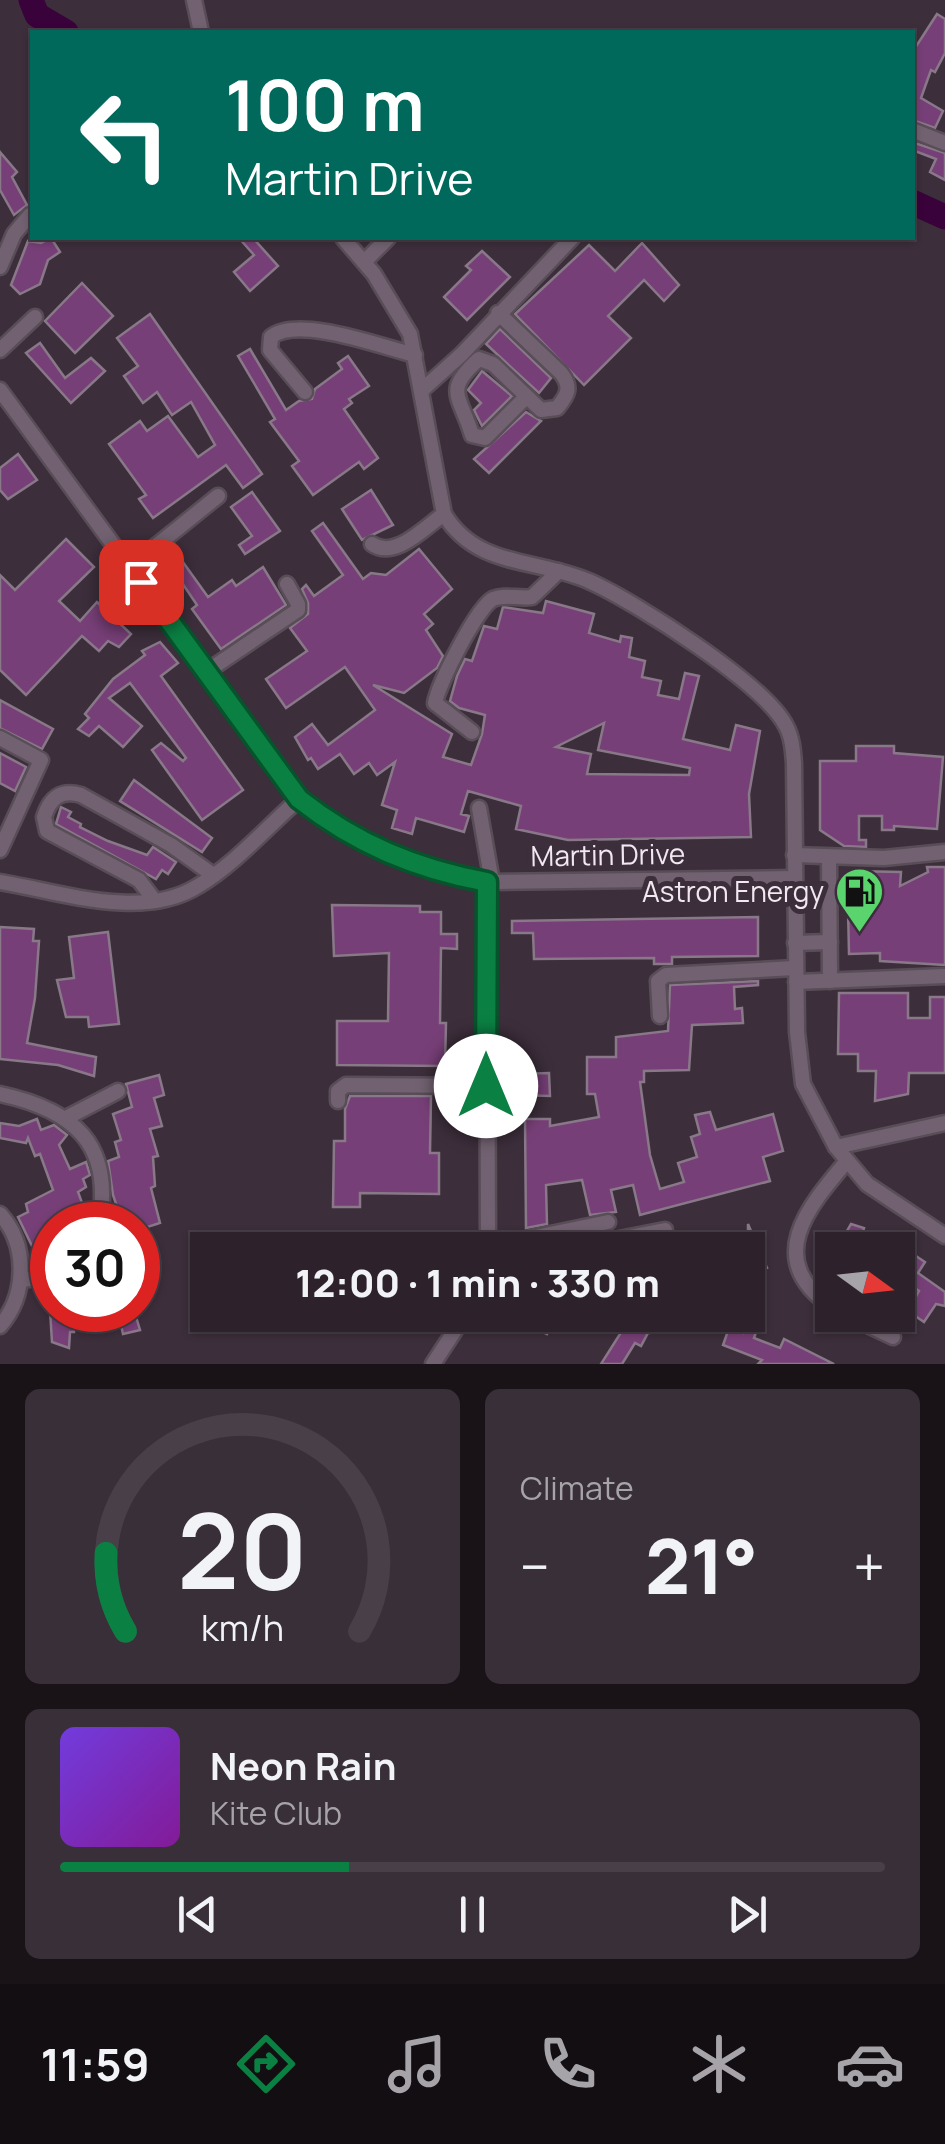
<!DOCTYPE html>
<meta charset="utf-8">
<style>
:root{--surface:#2d222c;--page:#392f38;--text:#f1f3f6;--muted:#a7a4a9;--line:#483f48;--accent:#0b8043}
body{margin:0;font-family:Manrope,sans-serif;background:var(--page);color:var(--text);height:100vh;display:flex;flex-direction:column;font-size:38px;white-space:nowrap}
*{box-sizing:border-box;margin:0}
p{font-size:32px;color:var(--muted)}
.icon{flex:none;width:55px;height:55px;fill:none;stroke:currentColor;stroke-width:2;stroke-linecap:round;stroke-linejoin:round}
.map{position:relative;height:1364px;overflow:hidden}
.details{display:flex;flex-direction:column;gap:25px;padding:25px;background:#191318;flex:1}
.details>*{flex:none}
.banner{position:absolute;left:30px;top:30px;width:885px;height:210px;border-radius:0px;box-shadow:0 2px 8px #0004,0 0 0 2px var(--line);background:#00695c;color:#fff;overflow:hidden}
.needle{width:65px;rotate:105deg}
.controls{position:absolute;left:815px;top:1232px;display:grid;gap:20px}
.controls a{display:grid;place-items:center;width:100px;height:100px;border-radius:0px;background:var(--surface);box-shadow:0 2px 8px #0004,0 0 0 2px var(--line);font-size:50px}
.speed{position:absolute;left:30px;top:1202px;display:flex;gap:20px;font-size:50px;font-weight:700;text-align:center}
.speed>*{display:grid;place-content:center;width:130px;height:130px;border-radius:50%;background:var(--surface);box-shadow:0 2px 8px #0004,0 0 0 2px var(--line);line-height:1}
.speed .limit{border:15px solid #d22;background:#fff;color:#111}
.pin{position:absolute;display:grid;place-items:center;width:85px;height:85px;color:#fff;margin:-42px;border-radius:20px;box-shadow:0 5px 15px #0006}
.me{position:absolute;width:110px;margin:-55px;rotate:0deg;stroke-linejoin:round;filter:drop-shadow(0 0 8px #0008)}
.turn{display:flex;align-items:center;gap:35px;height:210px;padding:0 30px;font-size:45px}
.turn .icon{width:130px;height:130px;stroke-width:2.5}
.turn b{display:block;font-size:70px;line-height:85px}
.big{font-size:75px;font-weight:800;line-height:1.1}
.details .card{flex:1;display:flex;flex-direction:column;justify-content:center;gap:15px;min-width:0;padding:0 35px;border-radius:15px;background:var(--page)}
.details .dial{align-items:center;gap:0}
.dial svg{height:260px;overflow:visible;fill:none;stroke:var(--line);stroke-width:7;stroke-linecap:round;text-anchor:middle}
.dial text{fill:var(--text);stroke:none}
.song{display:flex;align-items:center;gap:30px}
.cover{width:120px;height:120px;border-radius:15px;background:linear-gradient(135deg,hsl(260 70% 55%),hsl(290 70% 35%))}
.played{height:10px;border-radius:5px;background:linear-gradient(90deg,var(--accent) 35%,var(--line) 35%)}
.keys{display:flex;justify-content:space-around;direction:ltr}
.heat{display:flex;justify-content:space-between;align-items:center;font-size:55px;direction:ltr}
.details .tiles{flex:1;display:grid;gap:25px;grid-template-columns:1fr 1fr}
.card:last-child{grid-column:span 2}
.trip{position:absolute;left:190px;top:1232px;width:575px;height:100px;border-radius:0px;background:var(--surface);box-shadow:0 2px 8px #0004,0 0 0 2px var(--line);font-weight:800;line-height:100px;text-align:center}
.dock{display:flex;height:160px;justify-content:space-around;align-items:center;background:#120e12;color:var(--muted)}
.dock .icon{width:70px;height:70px}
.dock .active{color:var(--accent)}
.dock b{font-size:45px;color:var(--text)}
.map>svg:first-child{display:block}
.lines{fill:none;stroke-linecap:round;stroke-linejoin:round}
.river{stroke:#3a023b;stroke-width:25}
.building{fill:#773f77;stroke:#887888;stroke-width:2.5;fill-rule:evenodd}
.minor-casing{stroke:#594d58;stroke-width:19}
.minor{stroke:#726271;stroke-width:14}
.route-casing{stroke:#07532c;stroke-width:25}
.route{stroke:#0b8043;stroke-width:18}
.labels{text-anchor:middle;stroke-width:10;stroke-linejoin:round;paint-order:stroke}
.street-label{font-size:28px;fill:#f1e8f1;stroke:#3c2e3b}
.poi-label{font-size:28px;fill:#f1e8f1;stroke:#3c2e3b;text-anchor:end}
</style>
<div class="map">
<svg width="945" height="1364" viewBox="0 0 945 1364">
<rect width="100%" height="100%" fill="#3c2e3b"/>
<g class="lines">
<g class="river">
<polyline points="31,0 37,15 66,32"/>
<polyline points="912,202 945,217"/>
</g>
</g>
<g class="building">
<polygon points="937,14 945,19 945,53 935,72 931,70 921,98 943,111 935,128 912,120 912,42 917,45"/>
<polygon points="912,142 945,153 945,180 930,172 936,159 912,150"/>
<polygon points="0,152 17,172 12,177 27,205 14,215 0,190"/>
<polygon points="51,238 60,252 48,260 40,284 20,294 11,285 28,241 41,243"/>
<polygon points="239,238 253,238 278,266 250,291 234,272 254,255"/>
<polygon points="642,243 679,285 664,301 644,280 608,316 631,338 584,385 515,314 589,245 615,271"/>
<polygon points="482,251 510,277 467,320 444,297 471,270 466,266"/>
<polygon points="82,283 113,316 75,353 45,321"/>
<polygon points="150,314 262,474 243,488 226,465 153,518 139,499 146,495 109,444 140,421 147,431 168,416 198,457 215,445 191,402 172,415 157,392 143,403 124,376 138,366 117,338"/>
<polygon points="500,329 551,378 539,393 486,344"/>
<polygon points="40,343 65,378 91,358 105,371 71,403 26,353"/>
<polygon points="250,349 286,410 299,401 312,399 315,389 342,369 338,363 348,356 369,386 349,399 352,403 344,409 378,458 364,469 359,462 313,495 292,466 299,461 270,422 275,419 238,356"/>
<polygon points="482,371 512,396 482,426 474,410 481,403 468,390"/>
<polygon points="526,412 541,421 489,473 474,459"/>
<polygon points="18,454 37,480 8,499 0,490 0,468"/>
<polygon points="371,490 393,525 362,540 342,509"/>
<polygon points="252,492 280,531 245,554 239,545 252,536 231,507"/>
<path d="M323,523l40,56 8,-6 15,2 33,-26 33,40 -28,25 9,10 -7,6 17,26 -6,12 -33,25 -31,-8 79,49 -9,23 28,8 11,-31 3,-19 -26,-7 -9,-7 7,-25 8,-17 7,2 12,-35 13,3 6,-22 40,6 3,-12 48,13 -5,19 31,9 1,-6 11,2 -3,19 16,4 -3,16 19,4 -3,14 21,4 6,-26 14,3 -16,63 47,11 6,-25 24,6 -11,63 2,43 -183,3 -52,-11 5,-23 -53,-15 -7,23 8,2 -5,16 -48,-14 -4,16 -20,-6 5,-18 -15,-5 13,-43 -18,13 -8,-12 -15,11 -14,-20 -22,15 -7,-11 -3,2 -13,-23 17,-13 16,21 47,-35 -30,-43 -59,41 -20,-29 41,-28 -17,-23 18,-14v-11l-6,-14 4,-4 8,11 29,-21 -31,-44zM604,723l-6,27 92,18 -1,7 -102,-1 4,-20 -35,-7z"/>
<polygon points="66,539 94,567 59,601 80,621 97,602 131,634 119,647 108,641 99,651 82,636 26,695 0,670 0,575 15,590"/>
<polygon points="180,558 208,597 232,580 236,586 263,567 286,605 221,649 192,609 197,605 170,565"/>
<polygon points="160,642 178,663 161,676 243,790 202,820 152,750 161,743 183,761 186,758 130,683 109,698 142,726 123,747 99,726 89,736 78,729 89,718 85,714 113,679 145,655 142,651"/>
<polygon points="0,700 53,729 42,749 0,728"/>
<polygon points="856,746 894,746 894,753 943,757 937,829 894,826 894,830 882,830 882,816 859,816 859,840 866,840 866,847 844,846 820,830 820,761 856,761"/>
<polygon points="0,753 26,767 15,791 0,783"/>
<polygon points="134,780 212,838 202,852 120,801"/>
<polygon points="61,807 71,812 68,817 81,824 80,827 108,841 147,855 153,847 176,862 168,874 162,870 156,879 56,824"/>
<polygon points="927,867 945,867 945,965 880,961 880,953 849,954 848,908 864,908 846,886 852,871 901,872 900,886 928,872"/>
<polygon points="332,905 420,906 420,912 441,912 441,934 457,934 457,949 441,948 440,1023 446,1023 445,1066 337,1065 337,1021 388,1021 389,953 334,956"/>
<polygon points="758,917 758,956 672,957 672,964 654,964 654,958 534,959 533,933 512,933 512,921"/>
<polygon points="0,927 34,929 33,941 39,941 35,998 27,1043 96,1057 94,1076 58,1065 0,1059"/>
<polygon points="108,932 119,1024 89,1027 88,1017 66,1017 57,980 74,978 69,937"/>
<polygon points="758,981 758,985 734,987 735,1009 742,1008 743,1023 692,1025 689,1070 644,1071 644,1082 640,1082 650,1155 660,1189 684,1182 678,1163 697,1157 691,1137 700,1134 695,1115 710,1112 716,1130 773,1114 783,1151 763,1157 770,1181 640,1215 633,1185 611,1190 616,1212 590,1215 582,1180 546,1185 547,1224 526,1228 525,1119 550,1119 550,1126 599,1117 595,1094 587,1094 587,1057 616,1057 616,1037 668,1031 670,985"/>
<polygon points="839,993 908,993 908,1018 930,1018 930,997 945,997 945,1073 909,1073 908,1094 875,1101 876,1071 858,1071 858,1054 838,1054"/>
<polygon points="549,1073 550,1096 517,1095 517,1074"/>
<polygon points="159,1075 164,1095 154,1098 162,1126 150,1129 158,1156 153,1157 155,1186 151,1188 160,1223 138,1230 138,1225 125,1225 124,1211 119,1213 113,1195 108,1161 119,1157 115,1142 121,1140 113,1114 132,1107 126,1084"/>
<polygon points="350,1096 431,1096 430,1153 439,1153 439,1194 360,1193 360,1207 333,1207 334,1141 345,1141 345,1109"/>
<polygon points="37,1119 41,1130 54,1125 67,1135 59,1145 70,1169 86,1162 90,1175 83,1179 86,1187 78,1192 84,1208 78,1213 82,1225 52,1225 52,1261 44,1243 33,1248 18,1217 28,1212 26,1204 53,1190 40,1154 35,1156 28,1138 26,1143 0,1138 0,1123 19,1126"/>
<polygon points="748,1224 767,1268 748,1277"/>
<polygon points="851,1224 864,1228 858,1250 836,1250"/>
<polygon points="898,1244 925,1262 918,1273 945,1292 945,1306 936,1304 924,1322 908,1311 919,1291 898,1277"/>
<polygon points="50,1310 73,1310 74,1332 70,1332 69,1348 52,1342"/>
<polygon points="134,1310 140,1330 123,1334 120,1321 94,1324 93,1312"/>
<polygon points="495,1315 555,1315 547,1334 524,1323 521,1329"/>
<polygon points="632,1315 681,1315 682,1331 648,1333 641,1346 635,1343 622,1364 601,1364"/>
<polygon points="729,1328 743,1333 745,1328 756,1332 754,1338 780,1348 784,1339 834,1364 758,1364 762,1360 723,1345"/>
</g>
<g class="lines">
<defs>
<g id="minor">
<polyline points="194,0 201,32"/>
<polyline points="912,130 945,143"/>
<path d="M343,238l31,36 36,60 34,180c33,55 94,44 147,68 44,20 174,102 195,144 6,11 7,24 8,37l3,269 6,52 33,63 31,37 78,52"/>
<polyline points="364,262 388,238"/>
<polyline points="0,267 14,234 30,215"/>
<path d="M498,313l63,60c11,14 7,22 -4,35l-16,2 -48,-46 -14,-5c-36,32 -19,36 -7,76l13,3 41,-41"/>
<polyline points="0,350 35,317"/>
<polyline points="0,390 299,799 328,822 386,853 431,870 487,882 793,878"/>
<polyline points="422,390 462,354 572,238"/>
<path d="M305,392l-35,-42 1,-13c27,-22 111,10 144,18"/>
<path d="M372,544c23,16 53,-17 72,-30"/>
<polyline points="130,567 218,496"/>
<polyline points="206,672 298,610 298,604 287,584"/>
<path d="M472,732l-37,-29c3,-18 42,-96 58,-104 11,-5 27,0 39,-2l27,-26"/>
<polyline points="0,738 41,760 0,850"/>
<polyline points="479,808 492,882"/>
<polyline points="794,855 884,858 945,852"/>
<polyline points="829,857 830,981"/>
<path d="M0,882c61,10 142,39 198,4 37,-22 69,-59 101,-87"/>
<polyline points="487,882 488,1250"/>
<path d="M155,901l-16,-21 -92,-49 -3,-14c6,-19 17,-28 37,-22l90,50 42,30"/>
<polyline points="795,943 830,942"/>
<polyline points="796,982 945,976"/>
<polyline points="660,1016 658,981 666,975 795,968"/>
<path d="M0,1094c74,16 114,50 99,131"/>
<polyline points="338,1101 338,1091 346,1085 486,1086"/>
<polyline points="66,1118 118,1091"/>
<polyline points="836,1147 945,1123"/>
<path d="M0,1214c28,31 27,81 0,112"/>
<polyline points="488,1247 608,1222"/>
<polyline points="563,1250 665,1230"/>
<polyline points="21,1280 52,1276"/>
<path d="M832,1307c-69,-47 -25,-99 15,-146"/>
<polyline points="846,1315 893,1337"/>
<polyline points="433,1364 465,1315"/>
</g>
</defs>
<use href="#minor" class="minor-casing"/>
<use href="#minor" class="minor"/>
</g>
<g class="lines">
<defs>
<path id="route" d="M141,582l158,217c57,45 117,70 188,83l-1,204"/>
</defs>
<use href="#route" class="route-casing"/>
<use href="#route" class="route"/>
</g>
<defs>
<symbol id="fuel-pin" viewBox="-11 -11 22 30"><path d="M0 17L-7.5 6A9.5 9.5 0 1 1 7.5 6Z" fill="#5ad56e" stroke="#3c2e3b"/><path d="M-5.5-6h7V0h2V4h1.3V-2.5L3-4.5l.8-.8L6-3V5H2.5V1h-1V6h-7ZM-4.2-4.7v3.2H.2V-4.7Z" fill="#111"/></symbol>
</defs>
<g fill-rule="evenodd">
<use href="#fuel-pin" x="832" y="864" width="55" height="75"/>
</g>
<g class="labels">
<g class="street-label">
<text transform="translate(608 855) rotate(-1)" y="10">Martin Drive</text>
</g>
<g class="poi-label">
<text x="824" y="902">Astron Energy</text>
</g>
</g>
</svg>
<div class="controls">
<a><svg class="needle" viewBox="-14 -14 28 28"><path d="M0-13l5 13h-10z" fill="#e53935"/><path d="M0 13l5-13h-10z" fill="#a7a4a9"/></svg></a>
</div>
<div class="speed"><div class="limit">30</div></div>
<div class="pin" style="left:141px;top:582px;background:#d93025"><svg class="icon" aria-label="arrive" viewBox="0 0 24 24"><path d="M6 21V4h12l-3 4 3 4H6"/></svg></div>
<svg class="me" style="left:486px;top:1086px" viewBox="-20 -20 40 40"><circle r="19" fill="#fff"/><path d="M0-13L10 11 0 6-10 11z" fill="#0b8043"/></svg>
<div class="trip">12:00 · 1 min · 330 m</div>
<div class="banner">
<div class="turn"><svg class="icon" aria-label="left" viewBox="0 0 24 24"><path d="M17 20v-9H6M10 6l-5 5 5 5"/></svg><div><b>100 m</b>Martin Drive</div></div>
</div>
</div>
<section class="details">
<div class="tiles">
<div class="card dial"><svg viewBox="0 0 100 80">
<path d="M14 69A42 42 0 1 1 86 69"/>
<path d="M14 69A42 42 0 0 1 8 45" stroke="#0b8043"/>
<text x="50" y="56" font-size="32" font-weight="700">20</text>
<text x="50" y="72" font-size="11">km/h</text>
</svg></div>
<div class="card"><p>Climate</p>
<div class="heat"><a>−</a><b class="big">21°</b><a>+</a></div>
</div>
<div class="card">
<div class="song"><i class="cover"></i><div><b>Neon Rain</b><p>Kite Club</p></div></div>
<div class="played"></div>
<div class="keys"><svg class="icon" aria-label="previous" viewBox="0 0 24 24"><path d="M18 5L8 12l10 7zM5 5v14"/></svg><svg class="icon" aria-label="pause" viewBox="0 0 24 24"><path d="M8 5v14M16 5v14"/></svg><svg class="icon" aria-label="next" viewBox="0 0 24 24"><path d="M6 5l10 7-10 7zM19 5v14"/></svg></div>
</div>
</div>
</section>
<nav class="dock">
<b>11:59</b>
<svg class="icon active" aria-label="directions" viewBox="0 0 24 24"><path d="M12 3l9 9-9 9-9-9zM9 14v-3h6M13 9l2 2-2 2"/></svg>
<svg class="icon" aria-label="music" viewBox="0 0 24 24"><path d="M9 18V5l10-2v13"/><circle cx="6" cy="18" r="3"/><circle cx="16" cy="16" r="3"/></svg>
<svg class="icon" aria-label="phone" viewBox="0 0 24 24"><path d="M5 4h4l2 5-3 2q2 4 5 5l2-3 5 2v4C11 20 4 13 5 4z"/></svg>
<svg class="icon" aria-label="climate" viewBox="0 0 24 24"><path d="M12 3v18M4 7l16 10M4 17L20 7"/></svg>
<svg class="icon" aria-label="car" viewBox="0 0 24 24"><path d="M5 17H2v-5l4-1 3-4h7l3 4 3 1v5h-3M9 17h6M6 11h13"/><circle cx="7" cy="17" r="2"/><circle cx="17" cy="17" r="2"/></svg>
</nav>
